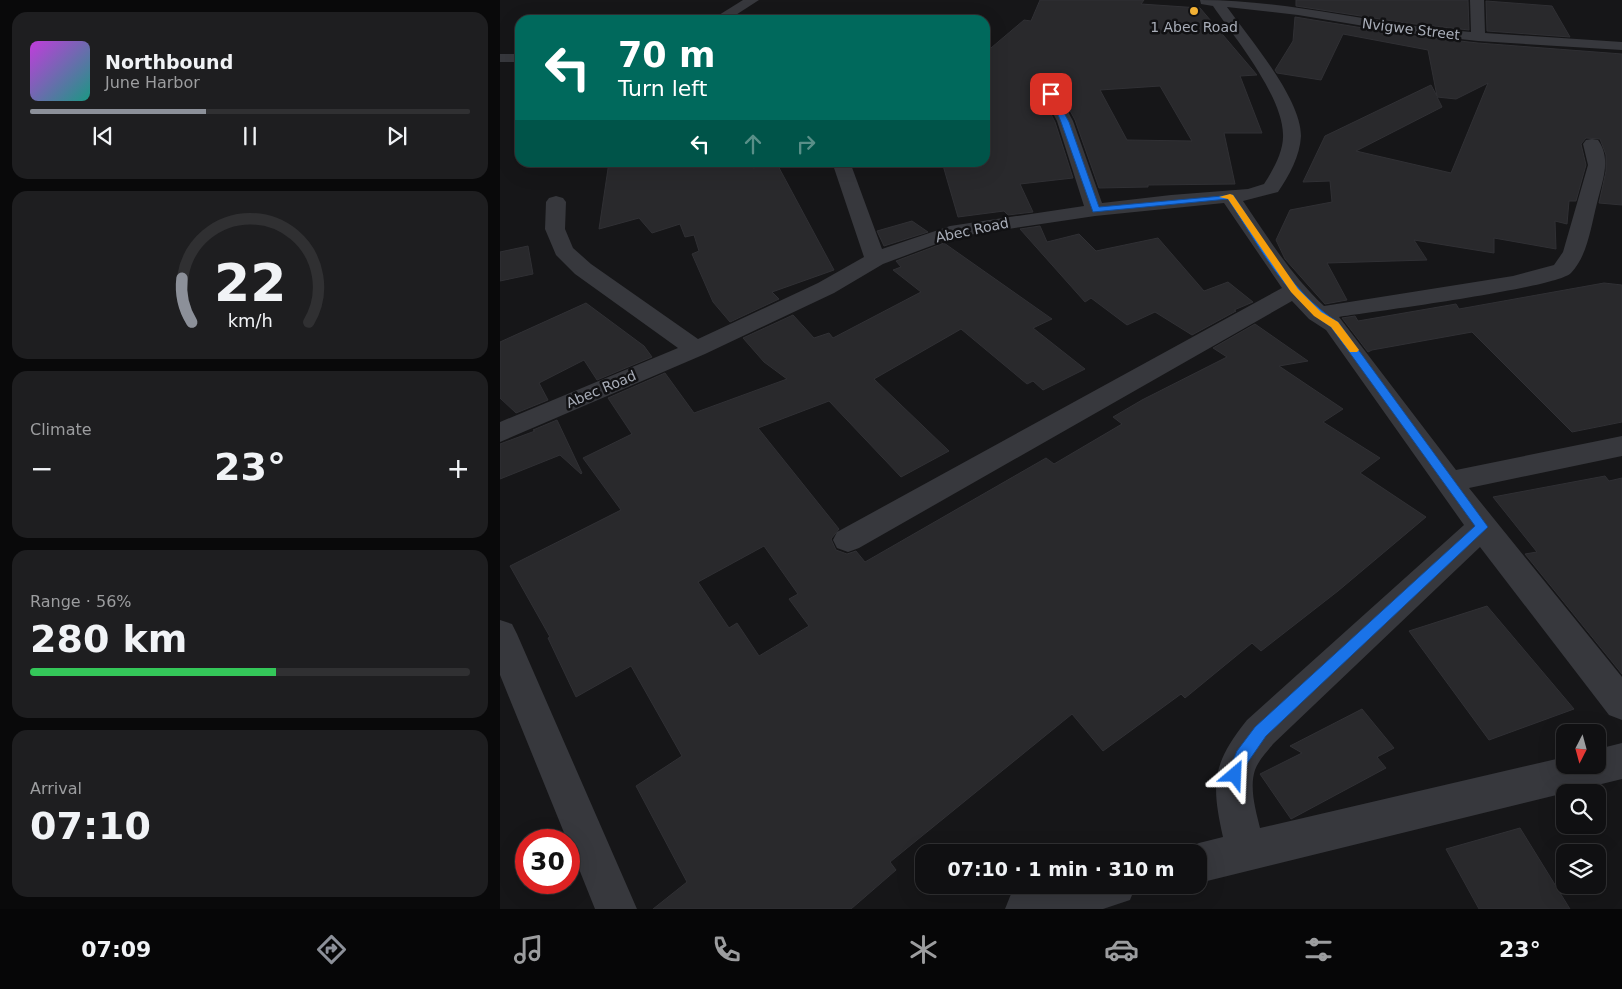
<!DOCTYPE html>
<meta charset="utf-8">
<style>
:root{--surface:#101012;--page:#1e1e20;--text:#f1f3f6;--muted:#9c9d9f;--line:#303032;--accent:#8c9099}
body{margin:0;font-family:"DejaVu Sans",sans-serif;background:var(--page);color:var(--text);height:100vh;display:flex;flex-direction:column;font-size:19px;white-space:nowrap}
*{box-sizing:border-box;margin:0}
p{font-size:16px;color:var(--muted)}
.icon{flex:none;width:28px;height:28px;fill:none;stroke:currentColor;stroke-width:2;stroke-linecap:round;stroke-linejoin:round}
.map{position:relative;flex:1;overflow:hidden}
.side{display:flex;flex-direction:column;gap:12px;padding:12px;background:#09090a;width:500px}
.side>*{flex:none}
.guide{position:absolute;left:15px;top:15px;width:475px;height:152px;border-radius:15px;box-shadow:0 5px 20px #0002,0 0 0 1px var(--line);background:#00695c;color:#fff;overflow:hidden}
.needle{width:32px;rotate:186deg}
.controls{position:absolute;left:1056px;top:724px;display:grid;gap:10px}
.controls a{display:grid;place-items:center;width:50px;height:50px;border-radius:10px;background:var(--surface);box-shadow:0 5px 20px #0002,0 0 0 1px var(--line);font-size:25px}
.speed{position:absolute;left:15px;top:829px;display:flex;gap:10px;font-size:25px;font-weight:700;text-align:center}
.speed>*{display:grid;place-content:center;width:65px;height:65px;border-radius:50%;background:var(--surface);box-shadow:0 5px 20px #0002,0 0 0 1px var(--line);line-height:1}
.speed .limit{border:8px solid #d22;background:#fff;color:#111}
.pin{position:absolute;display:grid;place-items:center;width:42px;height:42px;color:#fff;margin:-21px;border-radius:10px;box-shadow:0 2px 8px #0006}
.me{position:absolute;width:55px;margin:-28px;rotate:26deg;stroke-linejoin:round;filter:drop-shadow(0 0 4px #0008)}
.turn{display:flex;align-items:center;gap:18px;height:105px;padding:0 20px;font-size:22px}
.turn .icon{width:65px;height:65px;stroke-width:2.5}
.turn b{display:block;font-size:35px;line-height:42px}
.lanes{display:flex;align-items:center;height:48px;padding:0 20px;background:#0003;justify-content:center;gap:25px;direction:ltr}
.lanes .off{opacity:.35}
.big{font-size:38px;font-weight:600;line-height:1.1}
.side .tile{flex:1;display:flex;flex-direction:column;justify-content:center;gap:8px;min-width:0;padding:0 18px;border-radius:15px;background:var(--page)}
.side .dial{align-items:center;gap:0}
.dial svg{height:130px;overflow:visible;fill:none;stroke:var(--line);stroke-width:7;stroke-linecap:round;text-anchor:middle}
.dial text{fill:var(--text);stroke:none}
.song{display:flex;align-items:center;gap:15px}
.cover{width:60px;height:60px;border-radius:8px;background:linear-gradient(135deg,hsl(290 70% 55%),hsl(170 70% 35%))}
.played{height:5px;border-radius:2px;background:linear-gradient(90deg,var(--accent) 40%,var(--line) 40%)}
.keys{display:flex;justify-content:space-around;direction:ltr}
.heat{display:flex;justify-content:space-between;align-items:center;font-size:28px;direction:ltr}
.charge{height:8px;border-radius:4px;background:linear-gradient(90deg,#34c759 56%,var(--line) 0)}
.trip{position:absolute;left:415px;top:844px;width:292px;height:50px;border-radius:15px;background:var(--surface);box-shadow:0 5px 20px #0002,0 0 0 1px var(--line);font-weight:600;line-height:50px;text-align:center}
.tab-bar{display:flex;height:80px;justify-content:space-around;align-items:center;background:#060607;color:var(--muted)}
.tab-bar .icon{width:35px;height:35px}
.tab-bar .active{color:var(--accent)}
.tab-bar b{font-size:22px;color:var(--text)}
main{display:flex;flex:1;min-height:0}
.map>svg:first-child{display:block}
.building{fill:#29292c;stroke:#303034;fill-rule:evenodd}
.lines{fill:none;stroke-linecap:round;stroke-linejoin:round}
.minor{fill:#37383d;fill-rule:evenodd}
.route{fill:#1a73e8;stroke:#114b97}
.slow{fill:#f59e0b}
.poi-dot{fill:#f2b134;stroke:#111113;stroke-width:2}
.labels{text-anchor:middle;stroke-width:5;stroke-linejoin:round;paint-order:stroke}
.far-poi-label{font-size:14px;fill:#a8adb8;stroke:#111113}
.far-street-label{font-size:14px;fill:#a8adb8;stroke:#111113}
</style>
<main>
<section class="side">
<div class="tile">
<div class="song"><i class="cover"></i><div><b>Northbound</b><p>June Harbor</p></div></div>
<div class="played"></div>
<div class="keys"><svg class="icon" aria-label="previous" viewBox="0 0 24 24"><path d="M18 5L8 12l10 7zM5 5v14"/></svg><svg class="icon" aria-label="pause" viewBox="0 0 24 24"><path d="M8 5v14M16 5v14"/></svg><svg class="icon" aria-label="next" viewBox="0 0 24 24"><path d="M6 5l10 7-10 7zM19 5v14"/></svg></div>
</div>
<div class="tile dial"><svg viewBox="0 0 100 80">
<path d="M14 69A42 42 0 1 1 86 69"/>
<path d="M14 69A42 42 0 0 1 8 42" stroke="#8c9099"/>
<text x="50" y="56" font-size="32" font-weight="700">22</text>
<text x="50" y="72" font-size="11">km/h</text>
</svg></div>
<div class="tile"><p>Climate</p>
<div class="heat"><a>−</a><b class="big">23°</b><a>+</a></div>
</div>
<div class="tile"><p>Range · 56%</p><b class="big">280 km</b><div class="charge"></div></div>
<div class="tile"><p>Arrival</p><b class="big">07:10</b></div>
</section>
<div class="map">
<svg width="1122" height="909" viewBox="0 0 1122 909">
<rect width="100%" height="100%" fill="#161618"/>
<g class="building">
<path d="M540,0h104l-3,4 59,4 57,67 -17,1 22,57h-38l11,51 -87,1v2l-49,1 -24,-68 -16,-30 -14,-1 -4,6 14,27 18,56 -53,6 13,28 -25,3 -4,-4 -46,6 -16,-55h43v-109l39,-33 7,1zM660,86l32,55 -65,-1 -27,-50z"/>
<polygon points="796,0 968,0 969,30 906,23 796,6"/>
<polygon points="986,1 1052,6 1070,37 987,31"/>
<path d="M795,17l111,18 72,8 144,11v151l-23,-2 7,-32v-16l-6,-16 -14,-1 -5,6 5,21 -10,36h-7l-2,23 -12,-3 1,28 -62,-11v15l-80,-13 13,20 -100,3 20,37 -22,4 -40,-45 -9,-19 14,-30 42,-8 -2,-21 -27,1 22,-46 106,-51 6,11 -9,-46 -85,-16 -22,46 -44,-7 -2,-3 18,-29zM988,83l-37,90 -95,-22 86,-44 -5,-10 19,2z"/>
<polygon points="109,162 252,162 253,168 277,164 334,270 272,292 279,299 230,322 213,302 192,254 199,251 194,235 185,237 180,224 152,233 139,218 99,229"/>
<polygon points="412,221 428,232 384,246 377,231"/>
<polygon points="540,226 547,242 579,234 596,251 658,238 704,291 728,282 753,302 734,310 736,311 692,335 655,312 627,325 591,298 585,302 520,229"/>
<path d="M444,243l108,76 -19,9 52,41 -42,21 -10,-9 -6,3 -66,-55 -87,50 75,72 -48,26 -72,-76 -71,27 81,101 -8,10 5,11 11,4 9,-3 9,11 181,-104 8,6 68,-40 -9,-7 29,-17 85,-43 -14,-9 42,-24 53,37 -29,5 64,43 -20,13 57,36 -20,15 66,44 -88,74 -77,60 -9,-8 -67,55 -4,-4 -78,57 -31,-37 -182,148 6,8 -45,39h-198l34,-27 -51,-96 46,-30 -51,-90 -55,31 -28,-59 2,-1 -40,-71 111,-56 -38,-52 49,-24 -24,-36 57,-25 29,40 93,-34 -23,-17 -21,-24 50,-23 21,23 15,-5 4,5 88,-46 -28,-22 8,-3 -5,-6zM264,546l34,48 -9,5 20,27 -50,30 -22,-33 -8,5 -31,-46z"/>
<polygon points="28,246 33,274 0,281 0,252"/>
<polygon points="1104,283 1122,285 1122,422 1072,432 972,332 872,350 868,352 842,318 855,316 858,321 956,304 959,309"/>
<polygon points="86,303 144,346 152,357 97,380 84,360 39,383 48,400 16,413 0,398 0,342"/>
<polygon points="57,420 82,473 81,474 60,455 0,479 0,444 35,431 33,430"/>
<polygon points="1105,476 1109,481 1122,478 1122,674 1025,554 1037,552 993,497"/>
<polygon points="987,606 1074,709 989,740 909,631"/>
<polygon points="862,709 894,748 877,757 886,768 791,819 760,774 802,753 790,746"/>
<polygon points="1020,828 1070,909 979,909 946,849"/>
</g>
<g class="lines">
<g class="minor">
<polygon points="243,0 259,0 228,20 211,20"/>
<path d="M700,0c70,0 137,15 206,25 21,3 43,5 65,7l-1,-32h14l1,33 137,9v8l-144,-9 -72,-8 -108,-18 -71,-8c22,31 74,91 74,129 -1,20 -12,40 -23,56l-35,9c25,37 48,74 81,105l189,-30 41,-11 9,-13 25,-87 -5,-21 3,-4 6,-1 6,1c14,19 4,42 -1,63 -6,23 -9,52 -26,70 -14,15 -200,39 -232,44l117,153 166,-34v20l-153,32 153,189v43l-13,-5 -129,-168 -207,197c-6,8 -15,17 -18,26 -6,18 1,41 5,58l305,-71v8h33v-16l24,-6v36l-423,104v-31h-16l2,-3 14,-6 24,-6c-12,-54 -11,-73 24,-117l217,-195 -138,-195 -17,-11 -17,-18 -433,247 -11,4 -11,-4 -4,-8 4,-8 445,-244 -58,-85 -129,13 -140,21 -72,27 -49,29 -129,61 -205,88v-20l178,-74 -103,-74 -19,-19 -11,-26 1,-27 3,-4 7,-2 7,2 3,4 -1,27 8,19 18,16 107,75 120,-56 46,-26 -32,-95h18l32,87 68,-23 134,-20 -27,-85 -14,-27 2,-3h12l16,30 29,82 69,-8 77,-6 16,-5c9,-14 20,-33 19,-50 -1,-39 -48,-96 -70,-128l-12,-2z"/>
<rect x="0" y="54" width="20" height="8"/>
<polygon points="0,620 12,624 17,634 137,909 95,909 69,844 69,840 67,840 0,675"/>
<polygon points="537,885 636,885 630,900 603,909 505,909 511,894"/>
</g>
</g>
<path class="route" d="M549,93h4l16,29 30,85 134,-12c30,43 59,99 105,127l150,205 -222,209 -18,26 -8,18 -5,2 -6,-2 -2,-5 10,-24 18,-24 220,-201 -144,-199c-45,-29 -74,-84 -103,-128l-135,13 -32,-90z"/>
<polygon class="slow" points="730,194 733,195 798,289 821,312 838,322 859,350 857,352 850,352 831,327 814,316 791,292 728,199 719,197"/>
<circle class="poi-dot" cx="694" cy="11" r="5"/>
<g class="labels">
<g class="far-poi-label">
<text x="694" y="32">1 Abec Road</text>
</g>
<g class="far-street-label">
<text transform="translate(911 29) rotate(7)" y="5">Nvigwe Street</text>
<text transform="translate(472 230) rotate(-12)" y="5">Abec Road</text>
<text transform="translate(101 389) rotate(-23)" y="5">Abec Road</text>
</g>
</g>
</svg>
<div class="controls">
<a><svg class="needle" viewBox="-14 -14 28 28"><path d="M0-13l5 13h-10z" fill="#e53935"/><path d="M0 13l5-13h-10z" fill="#9c9d9f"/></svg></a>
<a><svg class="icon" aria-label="search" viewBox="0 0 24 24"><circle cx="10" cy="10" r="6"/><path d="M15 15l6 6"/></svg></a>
<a><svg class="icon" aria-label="layers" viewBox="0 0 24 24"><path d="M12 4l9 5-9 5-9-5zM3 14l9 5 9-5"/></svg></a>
</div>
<div class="speed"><div class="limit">30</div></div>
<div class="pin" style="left:551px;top:94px;background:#d93025"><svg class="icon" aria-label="arrive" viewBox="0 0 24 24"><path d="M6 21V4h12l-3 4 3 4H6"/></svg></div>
<svg class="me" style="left:735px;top:775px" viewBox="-20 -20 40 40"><path d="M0-17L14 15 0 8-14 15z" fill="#1a73e8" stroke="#fff" stroke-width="4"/></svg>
<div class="trip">07:10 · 1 min · 310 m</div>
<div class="guide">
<div class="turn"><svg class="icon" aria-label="left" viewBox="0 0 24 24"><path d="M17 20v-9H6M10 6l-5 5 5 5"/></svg><div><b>70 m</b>Turn left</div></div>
<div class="lanes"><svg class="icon" aria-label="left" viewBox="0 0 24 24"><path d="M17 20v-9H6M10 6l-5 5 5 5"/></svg><svg class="icon off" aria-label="ahead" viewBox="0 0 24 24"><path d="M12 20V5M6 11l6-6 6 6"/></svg><svg class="icon off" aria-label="right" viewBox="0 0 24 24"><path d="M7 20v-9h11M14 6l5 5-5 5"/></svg></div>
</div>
</div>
</main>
<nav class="tab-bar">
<b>07:09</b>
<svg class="icon active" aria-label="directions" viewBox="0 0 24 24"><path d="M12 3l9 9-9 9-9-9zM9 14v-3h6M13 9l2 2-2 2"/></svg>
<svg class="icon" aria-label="music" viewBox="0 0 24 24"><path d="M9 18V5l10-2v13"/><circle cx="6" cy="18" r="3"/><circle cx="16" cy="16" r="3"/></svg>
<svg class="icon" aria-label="phone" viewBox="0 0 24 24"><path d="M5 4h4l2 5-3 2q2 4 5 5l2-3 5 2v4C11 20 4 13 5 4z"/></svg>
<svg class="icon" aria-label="climate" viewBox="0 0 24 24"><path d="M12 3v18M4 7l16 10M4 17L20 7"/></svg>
<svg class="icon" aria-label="car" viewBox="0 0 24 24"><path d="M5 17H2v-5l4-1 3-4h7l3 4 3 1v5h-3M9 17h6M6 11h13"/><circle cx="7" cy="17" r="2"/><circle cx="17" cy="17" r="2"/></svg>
<svg class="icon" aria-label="filters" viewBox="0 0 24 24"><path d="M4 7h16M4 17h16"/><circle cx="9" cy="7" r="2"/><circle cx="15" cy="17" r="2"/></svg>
<b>23°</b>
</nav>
